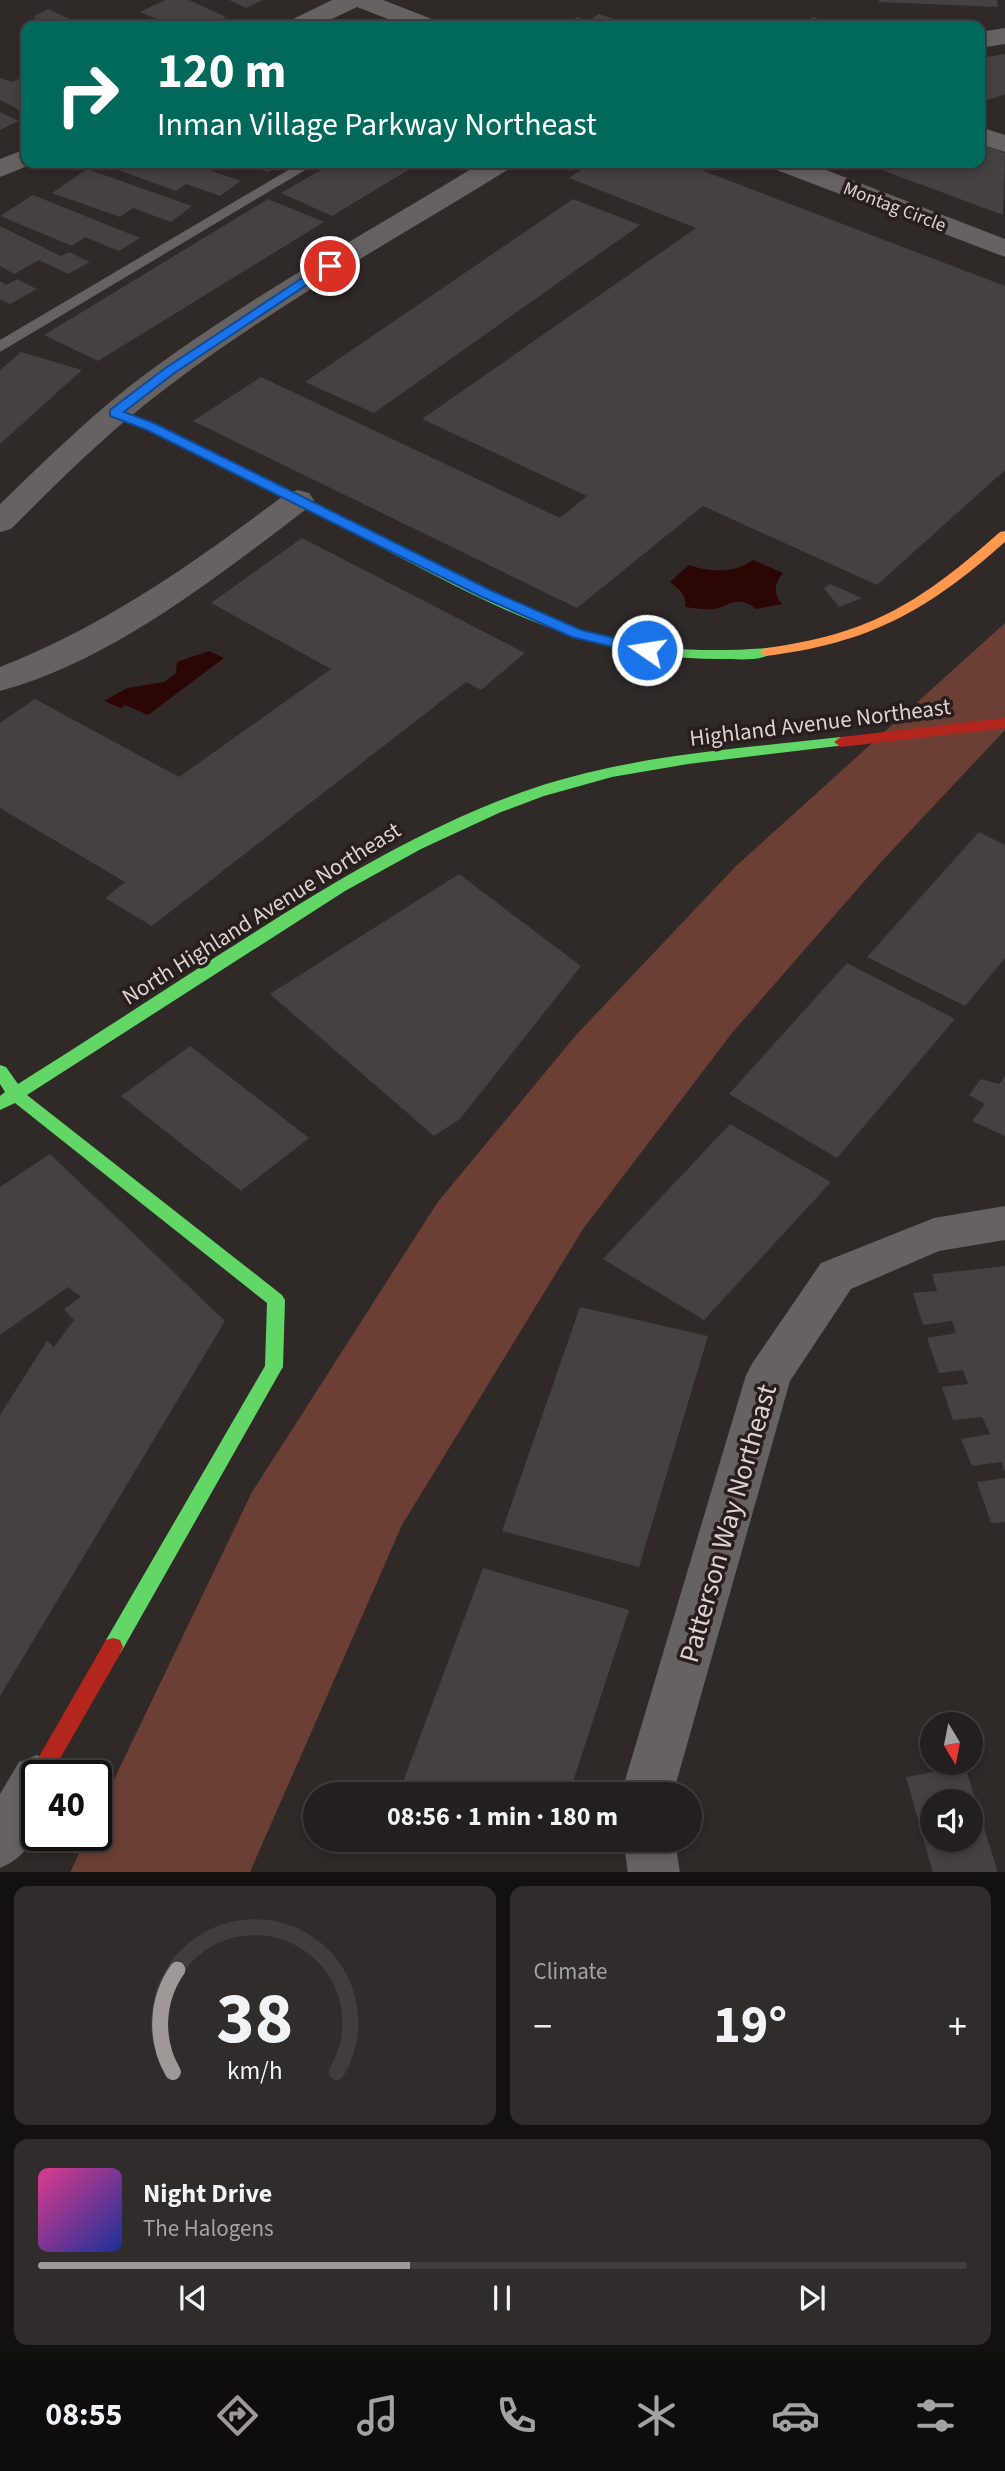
<!DOCTYPE html>
<meta charset="utf-8">
<style>
:root{--surface:#231f1e;--page:#2f2c2b;--text:#f1f3f6;--muted:#a3a2a4;--line:#403d3c;--accent:#9e9896}
body{margin:0;font-family:"Source Sans 3",sans-serif;background:var(--page);color:var(--text);height:100vh;display:flex;flex-direction:column;font-size:26px;white-space:nowrap}
*{box-sizing:border-box;margin:0}
p{font-size:23px;color:var(--muted)}
.icon{flex:none;width:38px;height:38px;fill:none;stroke:currentColor;stroke-width:2;stroke-linecap:round;stroke-linejoin:round}
.map{position:relative;height:1872px;overflow:hidden}
.panel{display:flex;flex-direction:column;gap:14px;padding:14px;background:#131110;flex:1}
.panel>*{flex:none}
.top-card{position:absolute;left:21px;top:21px;width:964px;height:147px;border-radius:14px;box-shadow:0 4px 10px #0003,0 0 0 2px var(--line);background:#00695c;color:#fff;overflow:hidden}
.needle{width:46px;rotate:170deg}
.tools{position:absolute;left:920px;top:1712px;display:grid;gap:14px}
.tools a{display:grid;place-items:center;width:63px;height:63px;border-radius:50%;background:var(--surface);box-shadow:0 4px 10px #0003,0 0 0 2px var(--line);font-size:35px}
.speed{position:absolute;left:21px;top:1760px;display:flex;gap:14px;font-size:35px;font-weight:700;text-align:center}
.speed>*{display:grid;place-content:center;width:91px;height:91px;border-radius:50%;background:var(--surface);box-shadow:0 4px 10px #0003,0 0 0 2px var(--line);line-height:1}
.speed .limit{border:4px solid #111;border-radius:10px;background:#fff;color:#111}
.pin{position:absolute;display:grid;place-items:center;width:60px;height:60px;color:#fff;margin:-30px;border:4px solid #fff;border-radius:50%;box-shadow:0 2px 7px #0007}
.me{position:absolute;width:77px;margin:-38px;rotate:283deg;stroke-linejoin:round;filter:drop-shadow(0 0 5px #0008)}
.turn{display:flex;align-items:center;gap:24px;height:147px;padding:0 21px;font-size:32px}
.turn .icon{width:91px;height:91px;stroke-width:2.5}
.turn b{display:block;font-size:49px;line-height:60px}
.big{font-size:52px;font-weight:700;line-height:1.1}
.panel .tile{flex:1;display:flex;flex-direction:column;justify-content:center;gap:10px;min-width:0;padding:0 24px;border-radius:14px;background:var(--page)}
.panel .dial{align-items:center;gap:0}
.dial svg{height:182px;overflow:visible;fill:none;stroke:var(--line);stroke-width:7;stroke-linecap:round;text-anchor:middle}
.dial text{fill:var(--text);stroke:none}
.song{display:flex;align-items:center;gap:21px}
.cover{width:84px;height:84px;border-radius:10px;background:linear-gradient(135deg,hsl(330 70% 55%),hsl(230 70% 35%))}
.played{height:7px;border-radius:4px;background:linear-gradient(90deg,var(--accent) 40%,var(--line) 40%)}
.keys{display:flex;justify-content:space-around;direction:ltr}
.heat{display:flex;justify-content:space-between;align-items:center;font-size:38px;direction:ltr}
.panel .tiles{flex:1;display:grid;gap:14px;grid-template-columns:1fr 1fr}
.tile:last-child{grid-column:span 2}
.trip{position:absolute;left:303px;top:1782px;width:399px;height:70px;border-radius:35px;background:var(--surface);box-shadow:0 4px 10px #0003,0 0 0 2px var(--line);font-weight:700;line-height:70px;text-align:center}
.dock{display:flex;height:112px;justify-content:space-around;align-items:center;background:#0e0c0c;color:var(--muted)}
.dock .icon{width:49px;height:49px}
.dock .on{color:var(--accent)}
.dock b{font-size:32px;color:var(--text)}
.map>svg:first-child{display:block}
.green{fill:#6b3f33}
.water{fill:#2c0604}
.building{fill:#454140;fill-rule:evenodd}
.lines{fill:none;stroke-linecap:round;stroke-linejoin:round}
.lane{fill:#656261;fill-rule:evenodd}
.street{fill:#656261;fill-rule:evenodd}
.fast{fill:#63d668;fill-rule:evenodd}
.slow{fill:#ff974d;fill-rule:evenodd}
.jam{fill:#b3261e;fill-rule:evenodd}
.route{fill:#1a73e8;stroke:#114b97;stroke-width:2}
.labels{text-anchor:middle;stroke-width:7;stroke-linejoin:round;paint-order:stroke}
.far-street-label{font-size:19px;fill:#dad3d1;stroke:#281e1b}
.street-label{font-size:23px;fill:#dad3d1;stroke:#281e1b}
.near-street-label{font-size:28px;fill:#dad3d1;stroke:#281e1b}
</style>
<div class="map">
<svg width="1005" height="1873" viewBox="0 0 1005 1873">
<rect width="100%" height="100%" fill="#2f2928"/>
<polygon class="green" points="1005,623 1005,730 881,862 732,1033 583,1229 402,1525 250,1872 70,1873 87,1836 96,1836 96,1817 252,1492 437,1203 576,1035 736,866"/>
<g class="water">
<path d="M753,560l30,13c-9,10 -10,21 -1,31l-26,5c-20,-15 -25,-3 -42,0 -9,1 -20,-1 -29,-2 3,-12 -7,-18 -15,-25l19,-17c20,7 46,9 64,-5z"/>
<polygon points="209,651 224,658 148,715 125,705 121,708 104,701 127,688 164,682 176,673 177,662"/>
</g>
<g class="building">
<polygon points="165,0 189,0 226,17 206,26 173,26 140,12"/>
<polygon points="229,0 263,0 246,8"/>
<polygon points="879,0 997,0 998,7 879,2"/>
<polygon points="48,9 76,22 66,26 31,26 42,21 33,17"/>
<polygon points="599,14 635,26 564,25 577,17 588,21"/>
<polygon points="813,17 839,26 800,26"/>
<polygon points="130,19 147,26 114,26"/>
<polygon points="1005,54 1005,94 980,103 980,58"/>
<polygon points="26,75 26,113 0,100 0,78 12,82"/>
<polygon points="0,112 19,121 0,130"/>
<polygon points="980,144 1005,153 1003,215 863,163 980,163"/>
<polygon points="104,163 188,163 241,181 220,196 186,184 176,191 102,164"/>
<polygon points="244,163 280,163 268,172"/>
<polygon points="333,163 420,163 332,216 281,193"/>
<polygon points="592,163 683,163 1005,286 1005,470 877,585 703,506 577,608 193,421 261,377 560,518 587,496 422,419 696,228 569,178"/>
<polygon points="87,169 192,206 171,222 133,208 120,217 52,193"/>
<polygon points="33,195 140,238 119,251 85,237 72,246 0,216"/>
<polygon points="268,199 324,222 98,361 44,335"/>
<polygon points="573,199 640,225 374,413 305,382"/>
<polygon points="0,226 61,256 69,252 90,262 68,274 39,260 14,274 0,266"/>
<polygon points="17,279 37,289 10,304 0,299 0,281 6,285"/>
<polygon points="21,352 82,370 0,444 0,370"/>
<polygon points="302,538 525,653 481,690 466,682 152,926 105,898 125,882 0,808 0,723 35,699 179,777 331,669 211,603"/>
<polygon points="830,584 862,598 839,607 824,588"/>
<polygon points="979,832 1005,845 1005,958 965,1006 867,957"/>
<polygon points="459,874 581,966 460,1119 434,1136 270,994"/>
<polygon points="847,963 955,1019 837,1158 729,1094"/>
<polygon points="190,1046 309,1138 241,1191 121,1096"/>
<polygon points="1005,1076 1005,1136 972,1121 985,1104 969,1095 981,1079 999,1084"/>
<polygon points="730,1124 831,1182 704,1320 603,1259"/>
<polygon points="50,1154 225,1321 0,1696 0,1415 47,1341 54,1347 74,1320 64,1309 81,1297 68,1287 0,1335 0,1187"/>
<polygon points="1005,1266 1005,1472 1001,1462 972,1466 961,1439 990,1434 982,1417 953,1420 942,1387 968,1384 963,1370 939,1373 927,1338 956,1333 952,1321 923,1325 913,1293 937,1291 932,1274"/>
<polygon points="580,1307 708,1336 639,1567 502,1531"/>
<polygon points="1005,1478 1005,1522 991,1523 977,1482"/>
<polygon points="483,1568 629,1610 569,1794 441,1794 403,1782"/>
<path d="M965,1766l33,107h-65l-27,-96zM933,1801h38v38h-38z"/>
</g>
<g class="lines">
<polygon class="lane" points="300,163 317,163 0,352 0,340"/>
<g class="street">
<polygon points="332,0 383,0 437,21 440,26 406,26 357,7 317,26 286,26 289,21"/>
<polygon points="1005,28 1005,44 980,48 980,32"/>
<polygon points="980,127 1005,135 1005,152 980,144"/>
<polygon points="26,149 26,163 35,163 0,177 0,159"/>
<path d="M481,163h32l-4,6c-113,70 -230,134 -336,214 -59,43 -110,94 -162,146l-11,3v-28c49,-47 96,-94 151,-134 105,-77 219,-139 330,-207z"/>
<polygon points="770,163 808,163 1005,239 1005,257 774,169"/>
<path d="M298,490l11,3 5,7 -5,7c-91,69 -197,154 -309,184v-24c105,-41 197,-106 287,-174z"/>
<polygon points="1005,1206 1005,1240 939,1251 851,1289 790,1381 673,1794 621,1794 746,1375 753,1362 821,1263 934,1218"/>
<path d="M37,1755l18,7 6,14h-24c0,39 5,75 -37,92v-74l19,-32z"/>
<polygon points="623,1839 675,1839 680,1873 628,1873"/>
</g>
<g class="fast">
<path d="M115,409l41,15c71,37 143,71 215,107 78,40 155,88 242,108 50,12 102,13 153,9l7,4c-10,10 -37,7 -51,7 -142,1 -240,-60 -361,-122 -71,-37 -143,-71 -213,-107l-37,-14v-6z"/>
<path d="M841,737l7,5 -2,3 -158,19 -76,13 -68,19 -43,16 -80,37 -76,42 -318,204 255,200 3,5 -2,67 -3,5 -160,282 -7,2 -7,-2 -3,-7 3,-7 159,-274 2,-63 -252,-200 -15,7v-14l5,-4 -5,-8v-19l6,2 12,17c68,-43 136,-87 204,-131 99,-63 200,-127 312,-165 99,-33 204,-39 307,-51z"/>
</g>
<path class="slow" d="M1005,531v11c-78,69 -135,101 -239,114l-7,-4 7,-4c106,-14 156,-47 234,-116z"/>
<g class="jam">
<polygon points="1005,718 1005,728 841,747 834,742 841,737"/>
<polygon points="113,1638 120,1640 123,1647 120,1654 50,1776 37,1776 37,1785 32,1783 29,1776 32,1769 106,1640"/>
</g>
</g>
<polygon class="route" points="325,263 335,266 173,374 124,412 156,424 492,591 581,630 652,647 652,654 647,655 572,637 482,597 147,430 110,416 110,410 164,369"/>
<g class="labels">
<g class="far-street-label">
<text transform="translate(895 206) rotate(21)" y="7">Montag Circle</text>
</g>
<g class="street-label">
<text transform="translate(820 722) rotate(-7)" y="8">Highland Avenue Northeast</text>
<text transform="translate(261 913) rotate(-32)" y="8">North Highland Avenue Northeast</text>
</g>
<g class="near-street-label">
<text transform="translate(727 1523) rotate(-74)" y="10">Patterson Way Northeast</text>
</g>
</g>
</svg>
<div class="tools">
<a><svg class="needle" viewBox="-14 -14 28 28"><path d="M0-13l5 13h-10z" fill="#e53935"/><path d="M0 13l5-13h-10z" fill="#a3a2a4"/></svg></a>
<a><svg class="icon" aria-label="sound" viewBox="0 0 24 24"><path d="M4 9h4l5-4v14l-5-4H4zM17 9q2 3 0 6"/></svg></a>
</div>
<div class="speed"><div class="limit">40</div></div>
<div class="pin" style="left:330px;top:266px;background:#d93025"><svg class="icon" aria-label="arrive" viewBox="0 0 24 24"><path d="M6 21V4h12l-3 4 3 4H6"/></svg></div>
<svg class="me" style="left:647px;top:650px" viewBox="-20 -20 40 40"><circle r="17" fill="#1a73e8" stroke="#fff" stroke-width="3"/><path d="M0-11L8 9 0 5-8 9z" fill="#fff"/></svg>
<div class="trip">08:56 · 1 min · 180 m</div>
<div class="top-card">
<div class="turn"><svg class="icon" aria-label="right" viewBox="0 0 24 24"><path d="M7 20v-9h11M14 6l5 5-5 5"/></svg><div><b>120 m</b>Inman Village Parkway Northeast</div></div>
</div>
</div>
<section class="panel">
<div class="tiles">
<div class="tile dial"><svg viewBox="0 0 100 80">
<path d="M14 69A42 42 0 1 1 86 69"/>
<path d="M14 69A42 42 0 0 1 16 24" stroke="#9e9896"/>
<text x="50" y="56" font-size="32" font-weight="700">38</text>
<text x="50" y="72" font-size="11">km/h</text>
</svg></div>
<div class="tile"><p>Climate</p>
<div class="heat"><a>−</a><b class="big">19°</b><a>+</a></div>
</div>
<div class="tile">
<div class="song"><i class="cover"></i><div><b>Night Drive</b><p>The Halogens</p></div></div>
<div class="played"></div>
<div class="keys"><svg class="icon" aria-label="previous" viewBox="0 0 24 24"><path d="M18 5L8 12l10 7zM5 5v14"/></svg><svg class="icon" aria-label="pause" viewBox="0 0 24 24"><path d="M8 5v14M16 5v14"/></svg><svg class="icon" aria-label="next" viewBox="0 0 24 24"><path d="M6 5l10 7-10 7zM19 5v14"/></svg></div>
</div>
</div>
</section>
<nav class="dock">
<b>08:55</b>
<svg class="icon on" aria-label="directions" viewBox="0 0 24 24"><path d="M12 3l9 9-9 9-9-9zM9 14v-3h6M13 9l2 2-2 2"/></svg>
<svg class="icon" aria-label="music" viewBox="0 0 24 24"><path d="M9 18V5l10-2v13"/><circle cx="6" cy="18" r="3"/><circle cx="16" cy="16" r="3"/></svg>
<svg class="icon" aria-label="phone" viewBox="0 0 24 24"><path d="M5 4h4l2 5-3 2q2 4 5 5l2-3 5 2v4C11 20 4 13 5 4z"/></svg>
<svg class="icon" aria-label="climate" viewBox="0 0 24 24"><path d="M12 3v18M4 7l16 10M4 17L20 7"/></svg>
<svg class="icon" aria-label="car" viewBox="0 0 24 24"><path d="M5 17H2v-5l4-1 3-4h7l3 4 3 1v5h-3M9 17h6M6 11h13"/><circle cx="7" cy="17" r="2"/><circle cx="17" cy="17" r="2"/></svg>
<svg class="icon" aria-label="filters" viewBox="0 0 24 24"><path d="M4 7h16M4 17h16"/><circle cx="9" cy="7" r="2"/><circle cx="15" cy="17" r="2"/></svg>
</nav>
